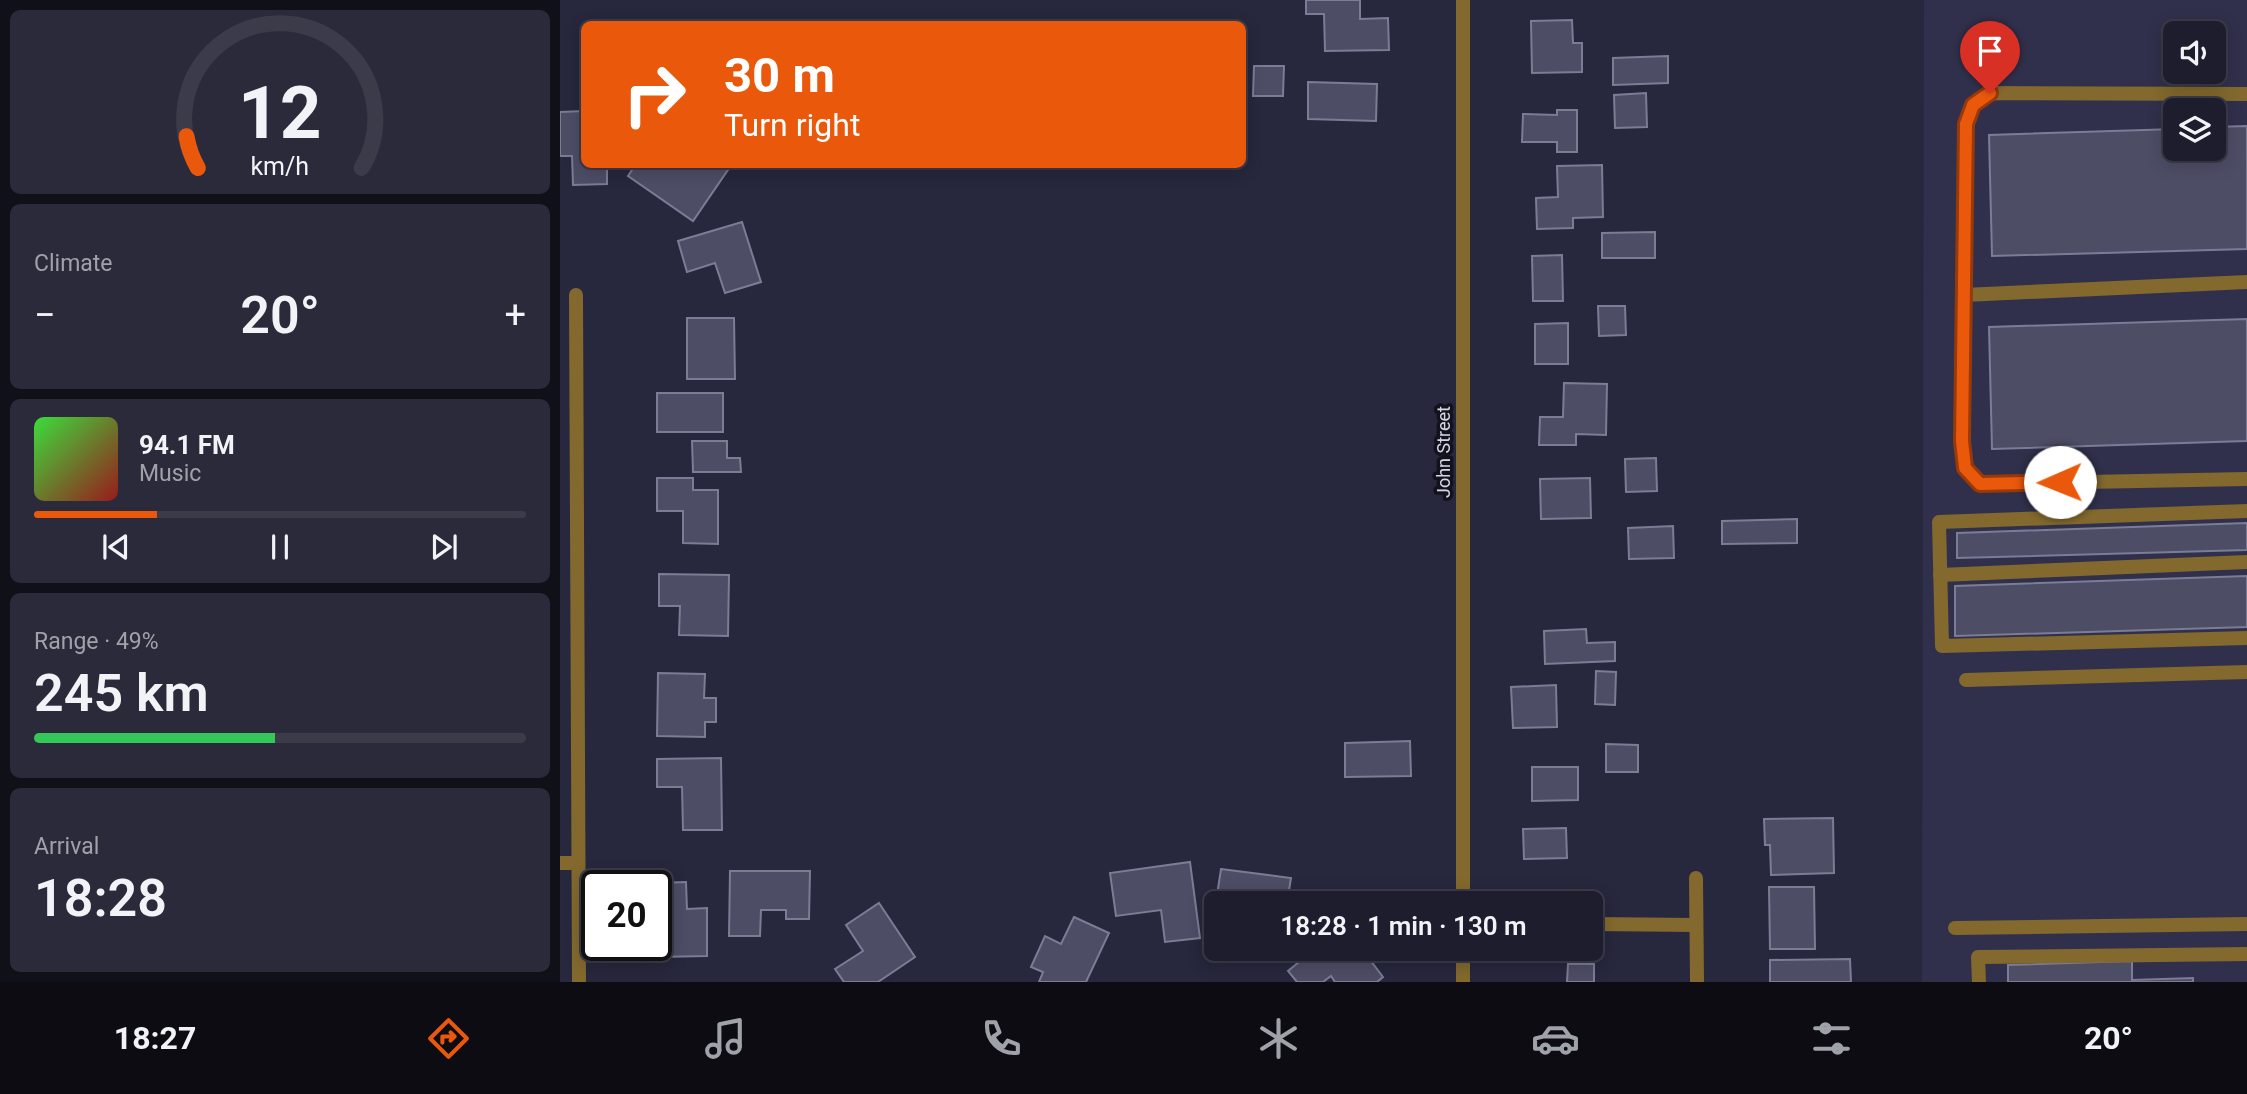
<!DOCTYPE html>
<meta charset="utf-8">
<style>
:root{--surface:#1d1d2e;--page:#2a2a3a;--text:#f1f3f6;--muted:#a0a2aa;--line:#3b3b4a;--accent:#ea580c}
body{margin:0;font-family:Roboto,sans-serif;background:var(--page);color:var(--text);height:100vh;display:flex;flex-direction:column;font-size:26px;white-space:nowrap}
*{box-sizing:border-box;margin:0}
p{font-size:23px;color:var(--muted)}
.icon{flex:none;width:38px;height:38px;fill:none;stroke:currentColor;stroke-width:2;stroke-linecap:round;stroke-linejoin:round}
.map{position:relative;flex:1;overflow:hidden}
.panel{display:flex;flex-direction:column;gap:10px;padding:10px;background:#101019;width:560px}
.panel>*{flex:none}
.hud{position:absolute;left:21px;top:21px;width:665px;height:147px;border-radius:10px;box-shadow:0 4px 18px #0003,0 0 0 2px var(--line);background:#ea580c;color:#fff;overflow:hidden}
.fabs{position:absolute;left:1603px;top:21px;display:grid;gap:14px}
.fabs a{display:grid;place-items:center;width:63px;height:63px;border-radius:10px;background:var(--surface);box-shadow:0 4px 18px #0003,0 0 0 2px var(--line);font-size:35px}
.speed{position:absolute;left:21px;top:870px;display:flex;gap:14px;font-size:35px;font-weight:700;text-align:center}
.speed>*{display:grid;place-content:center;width:91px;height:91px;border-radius:50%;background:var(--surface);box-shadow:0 4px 18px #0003,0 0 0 2px var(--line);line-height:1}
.speed .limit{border:4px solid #111;border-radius:10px;background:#fff;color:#111}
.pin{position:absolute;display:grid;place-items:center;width:60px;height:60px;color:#fff;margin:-72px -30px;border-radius:50% 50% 50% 0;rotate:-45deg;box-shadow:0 0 7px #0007}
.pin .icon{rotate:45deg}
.me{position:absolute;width:77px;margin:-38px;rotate:269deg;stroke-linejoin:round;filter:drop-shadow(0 0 5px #0008)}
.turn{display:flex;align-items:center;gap:24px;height:147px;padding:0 28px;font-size:32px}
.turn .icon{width:91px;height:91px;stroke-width:2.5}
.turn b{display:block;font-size:49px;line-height:60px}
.big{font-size:52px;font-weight:600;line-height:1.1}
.panel .tile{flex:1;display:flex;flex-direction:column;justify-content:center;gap:10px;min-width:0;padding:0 24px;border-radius:10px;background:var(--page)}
.panel .dial{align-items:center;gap:0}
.dial svg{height:182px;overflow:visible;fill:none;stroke:var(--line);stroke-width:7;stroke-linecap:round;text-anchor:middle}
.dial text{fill:var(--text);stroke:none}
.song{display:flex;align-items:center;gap:21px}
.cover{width:84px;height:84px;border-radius:10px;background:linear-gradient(135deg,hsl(120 70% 55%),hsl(0 70% 35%))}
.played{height:7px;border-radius:4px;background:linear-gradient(90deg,var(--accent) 25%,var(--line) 25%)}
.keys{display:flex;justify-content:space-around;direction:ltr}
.heat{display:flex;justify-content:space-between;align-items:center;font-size:38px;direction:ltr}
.charge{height:10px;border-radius:5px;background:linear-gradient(90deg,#34c759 49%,var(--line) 0)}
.trip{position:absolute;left:644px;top:891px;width:399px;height:70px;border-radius:10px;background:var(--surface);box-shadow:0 4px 18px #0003,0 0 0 2px var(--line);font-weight:600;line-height:70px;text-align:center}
.menu{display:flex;height:112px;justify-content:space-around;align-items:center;background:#0c0c12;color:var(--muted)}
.menu .icon{width:49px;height:49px}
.menu .current{color:var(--accent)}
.menu b{font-size:32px;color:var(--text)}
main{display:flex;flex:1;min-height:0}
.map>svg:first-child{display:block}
.built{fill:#30304c;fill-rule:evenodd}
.building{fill:#4d4d66;stroke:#7b7c96;stroke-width:2}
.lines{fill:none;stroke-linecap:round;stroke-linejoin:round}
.lane{stroke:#83692d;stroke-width:14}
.street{stroke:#83692d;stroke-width:14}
.route-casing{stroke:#983908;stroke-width:18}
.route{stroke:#ea580c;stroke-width:12}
.labels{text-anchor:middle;stroke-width:7;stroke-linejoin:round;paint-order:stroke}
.street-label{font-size:18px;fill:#d5d6e4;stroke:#11121b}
</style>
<main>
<section class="panel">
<div class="tile dial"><svg viewBox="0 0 100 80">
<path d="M14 69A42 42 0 1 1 86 69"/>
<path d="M14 69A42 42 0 0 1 9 55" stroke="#ea580c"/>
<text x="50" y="56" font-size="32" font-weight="700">12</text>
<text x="50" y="72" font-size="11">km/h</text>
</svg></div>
<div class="tile"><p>Climate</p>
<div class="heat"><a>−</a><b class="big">20°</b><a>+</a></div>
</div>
<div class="tile">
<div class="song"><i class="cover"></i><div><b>94.1 FM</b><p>Music</p></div></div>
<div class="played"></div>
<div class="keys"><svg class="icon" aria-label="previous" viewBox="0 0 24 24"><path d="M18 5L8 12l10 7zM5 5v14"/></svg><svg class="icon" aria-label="pause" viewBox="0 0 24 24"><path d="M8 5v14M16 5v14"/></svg><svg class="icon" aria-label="next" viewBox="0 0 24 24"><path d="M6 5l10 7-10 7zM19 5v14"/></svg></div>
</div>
<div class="tile"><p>Range · 49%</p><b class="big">245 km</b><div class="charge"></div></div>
<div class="tile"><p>Arrival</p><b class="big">18:28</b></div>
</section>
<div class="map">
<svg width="1687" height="982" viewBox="0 0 1687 982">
<rect width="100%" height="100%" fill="#27273d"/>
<path class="built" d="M1364,0h323v982h-325zM1615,33h39v39h-39zM1615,110h39v39h-39z"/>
<g class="building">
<polygon points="746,0 800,0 800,19 828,18 829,50 765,51 764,14 746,14"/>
<polygon points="1012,20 1013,43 1022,43 1022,72 972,73 971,21"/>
<polygon points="1108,56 1108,83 1053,85 1053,58"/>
<polygon points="694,66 724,66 723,96 693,96"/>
<polygon points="748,82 817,84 816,121 748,119"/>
<polygon points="1086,93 1087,127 1055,128 1054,95"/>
<polygon points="997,110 1017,110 1017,152 997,152 997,142 962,142 963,114 997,115"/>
<polygon points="24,111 24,164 47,164 47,184 13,185 12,156 0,156 0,112"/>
<polygon points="1687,126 1687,249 1432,256 1429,135 1615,129 1615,149 1654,149 1654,127"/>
<polygon points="76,164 172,164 133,221 68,176"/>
<polygon points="1042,165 1043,217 1013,218 1013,228 977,229 976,198 998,197 997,166"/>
<polygon points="182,222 201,282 165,293 155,263 127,272 118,241"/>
<polygon points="1095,232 1095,258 1042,258 1042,233"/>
<polygon points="1002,255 1003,301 973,301 972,256"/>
<polygon points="1038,306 1065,306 1066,335 1039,336"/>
<polygon points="127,318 174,318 175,379 127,379"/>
<polygon points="1687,319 1687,441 1432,449 1429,327"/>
<polygon points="1008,323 1008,364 975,364 975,324"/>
<polygon points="1004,383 1047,384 1046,435 1016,434 1016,445 979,445 980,417 1003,417"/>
<rect x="97" y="393" width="66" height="39"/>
<polygon points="132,441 167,441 167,458 180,458 181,472 133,472"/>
<polygon points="1096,458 1097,491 1066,492 1065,459"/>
<polygon points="97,478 133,478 133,490 158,490 158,544 123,543 123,511 97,511"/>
<polygon points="1030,478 1031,518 981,519 980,479"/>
<polygon points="1237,519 1237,543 1162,544 1162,521"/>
<polygon points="1687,523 1687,550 1397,558 1397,533"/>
<polygon points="1113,526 1114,558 1069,559 1068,528"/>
<polygon points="99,574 169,575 168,636 119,635 120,606 99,606"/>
<polygon points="1687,576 1687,627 1395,636 1395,586"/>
<polygon points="1026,629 1027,643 1055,642 1055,661 985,664 984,631"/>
<polygon points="1036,671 1056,672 1055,705 1035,704"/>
<polygon points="98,673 145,674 144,698 156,698 156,722 145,722 145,737 97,736"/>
<polygon points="996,685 997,727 953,728 951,687"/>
<polygon points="850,741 851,776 785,777 785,743"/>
<polygon points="1046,744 1078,745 1078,772 1046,772"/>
<polygon points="161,758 162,830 123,830 122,787 97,787 97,759"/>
<polygon points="972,767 1018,767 1018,800 972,801"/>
<polygon points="1273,818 1274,873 1211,875 1210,845 1205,845 1204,819"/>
<polygon points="1006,828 1007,858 964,859 963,829"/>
<polygon points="630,862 640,938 605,942 601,910 556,916 550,873"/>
<polygon points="661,869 731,878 727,903 656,903 655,908"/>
<polygon points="170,871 250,871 249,919 226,919 226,910 201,910 200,936 169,936"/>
<polygon points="126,882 127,909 147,908 147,956 97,957 95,883"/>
<polygon points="1209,887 1254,887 1255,949 1210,949"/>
<polygon points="319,903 355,957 318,982 284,982 275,969 303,951 286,925"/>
<polygon points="514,917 549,933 526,982 479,982 483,972 471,967 485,936 501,944"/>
<polygon points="756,948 810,948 805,953 823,977 817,982 775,982 771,976 763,982 737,982 728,971"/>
<polygon points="1290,959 1291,982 1210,982 1210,960"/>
<polygon points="1572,961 1572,980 1633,978 1633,982 1448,982 1448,965"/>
<polygon points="1008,964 1034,964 1034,982 1007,982"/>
</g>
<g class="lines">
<g class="lane">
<polyline points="1687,94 1430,93 1413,105 1406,124 1402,441 1405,468 1420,484 1687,479"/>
<polyline points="1404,295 1687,282"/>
<polyline points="1687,511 1379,522 1382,646 1687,638"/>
<polyline points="1380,575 1687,562"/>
<polyline points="1406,680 1687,672"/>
<polyline points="1395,928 1687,924"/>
<polyline points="1419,982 1418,957 1687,954"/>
</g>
<g class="street">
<polyline points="903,0 903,903"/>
<polyline points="16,295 19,982"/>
<polyline points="0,863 17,863"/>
<polyline points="1136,878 1137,981"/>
<polyline points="1031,924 1136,925"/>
<polyline points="903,982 903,948"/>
</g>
</g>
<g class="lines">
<defs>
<polyline id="route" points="1430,93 1413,105 1406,124 1402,441 1405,468 1420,484 1500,482"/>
</defs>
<use href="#route" class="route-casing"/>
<use href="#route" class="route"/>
</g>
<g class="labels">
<g class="street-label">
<text transform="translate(884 452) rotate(-90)" y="6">John Street</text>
</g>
</g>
</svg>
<div class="fabs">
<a><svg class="icon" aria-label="sound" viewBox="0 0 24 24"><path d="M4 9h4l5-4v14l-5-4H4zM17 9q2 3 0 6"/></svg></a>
<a><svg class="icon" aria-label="layers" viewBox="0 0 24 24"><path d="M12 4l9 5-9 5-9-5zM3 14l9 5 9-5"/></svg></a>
</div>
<div class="speed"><div class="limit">20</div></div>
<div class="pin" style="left:1430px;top:93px;background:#d93025"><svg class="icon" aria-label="arrive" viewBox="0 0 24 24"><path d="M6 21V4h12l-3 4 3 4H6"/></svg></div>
<svg class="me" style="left:1500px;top:482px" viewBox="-20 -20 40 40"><circle r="19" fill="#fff"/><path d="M0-13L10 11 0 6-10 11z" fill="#ea580c"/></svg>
<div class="trip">18:28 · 1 min · 130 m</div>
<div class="hud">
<div class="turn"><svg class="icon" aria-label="right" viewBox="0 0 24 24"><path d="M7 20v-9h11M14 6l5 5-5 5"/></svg><div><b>30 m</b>Turn right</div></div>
</div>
</div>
</main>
<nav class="menu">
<b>18:27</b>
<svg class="icon current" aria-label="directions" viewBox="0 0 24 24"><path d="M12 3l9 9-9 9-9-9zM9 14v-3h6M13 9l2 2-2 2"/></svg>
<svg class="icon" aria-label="music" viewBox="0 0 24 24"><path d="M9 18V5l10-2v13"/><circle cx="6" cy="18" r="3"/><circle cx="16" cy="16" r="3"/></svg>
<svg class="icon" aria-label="phone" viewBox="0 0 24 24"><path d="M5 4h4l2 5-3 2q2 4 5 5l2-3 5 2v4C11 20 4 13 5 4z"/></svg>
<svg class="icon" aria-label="climate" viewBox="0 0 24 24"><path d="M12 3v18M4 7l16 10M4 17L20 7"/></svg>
<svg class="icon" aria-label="car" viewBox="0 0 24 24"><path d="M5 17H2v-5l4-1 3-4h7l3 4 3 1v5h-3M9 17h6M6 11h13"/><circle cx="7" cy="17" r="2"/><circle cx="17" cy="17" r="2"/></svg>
<svg class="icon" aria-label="filters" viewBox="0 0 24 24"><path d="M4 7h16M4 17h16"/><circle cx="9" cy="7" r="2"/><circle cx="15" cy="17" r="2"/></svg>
<b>20°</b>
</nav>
